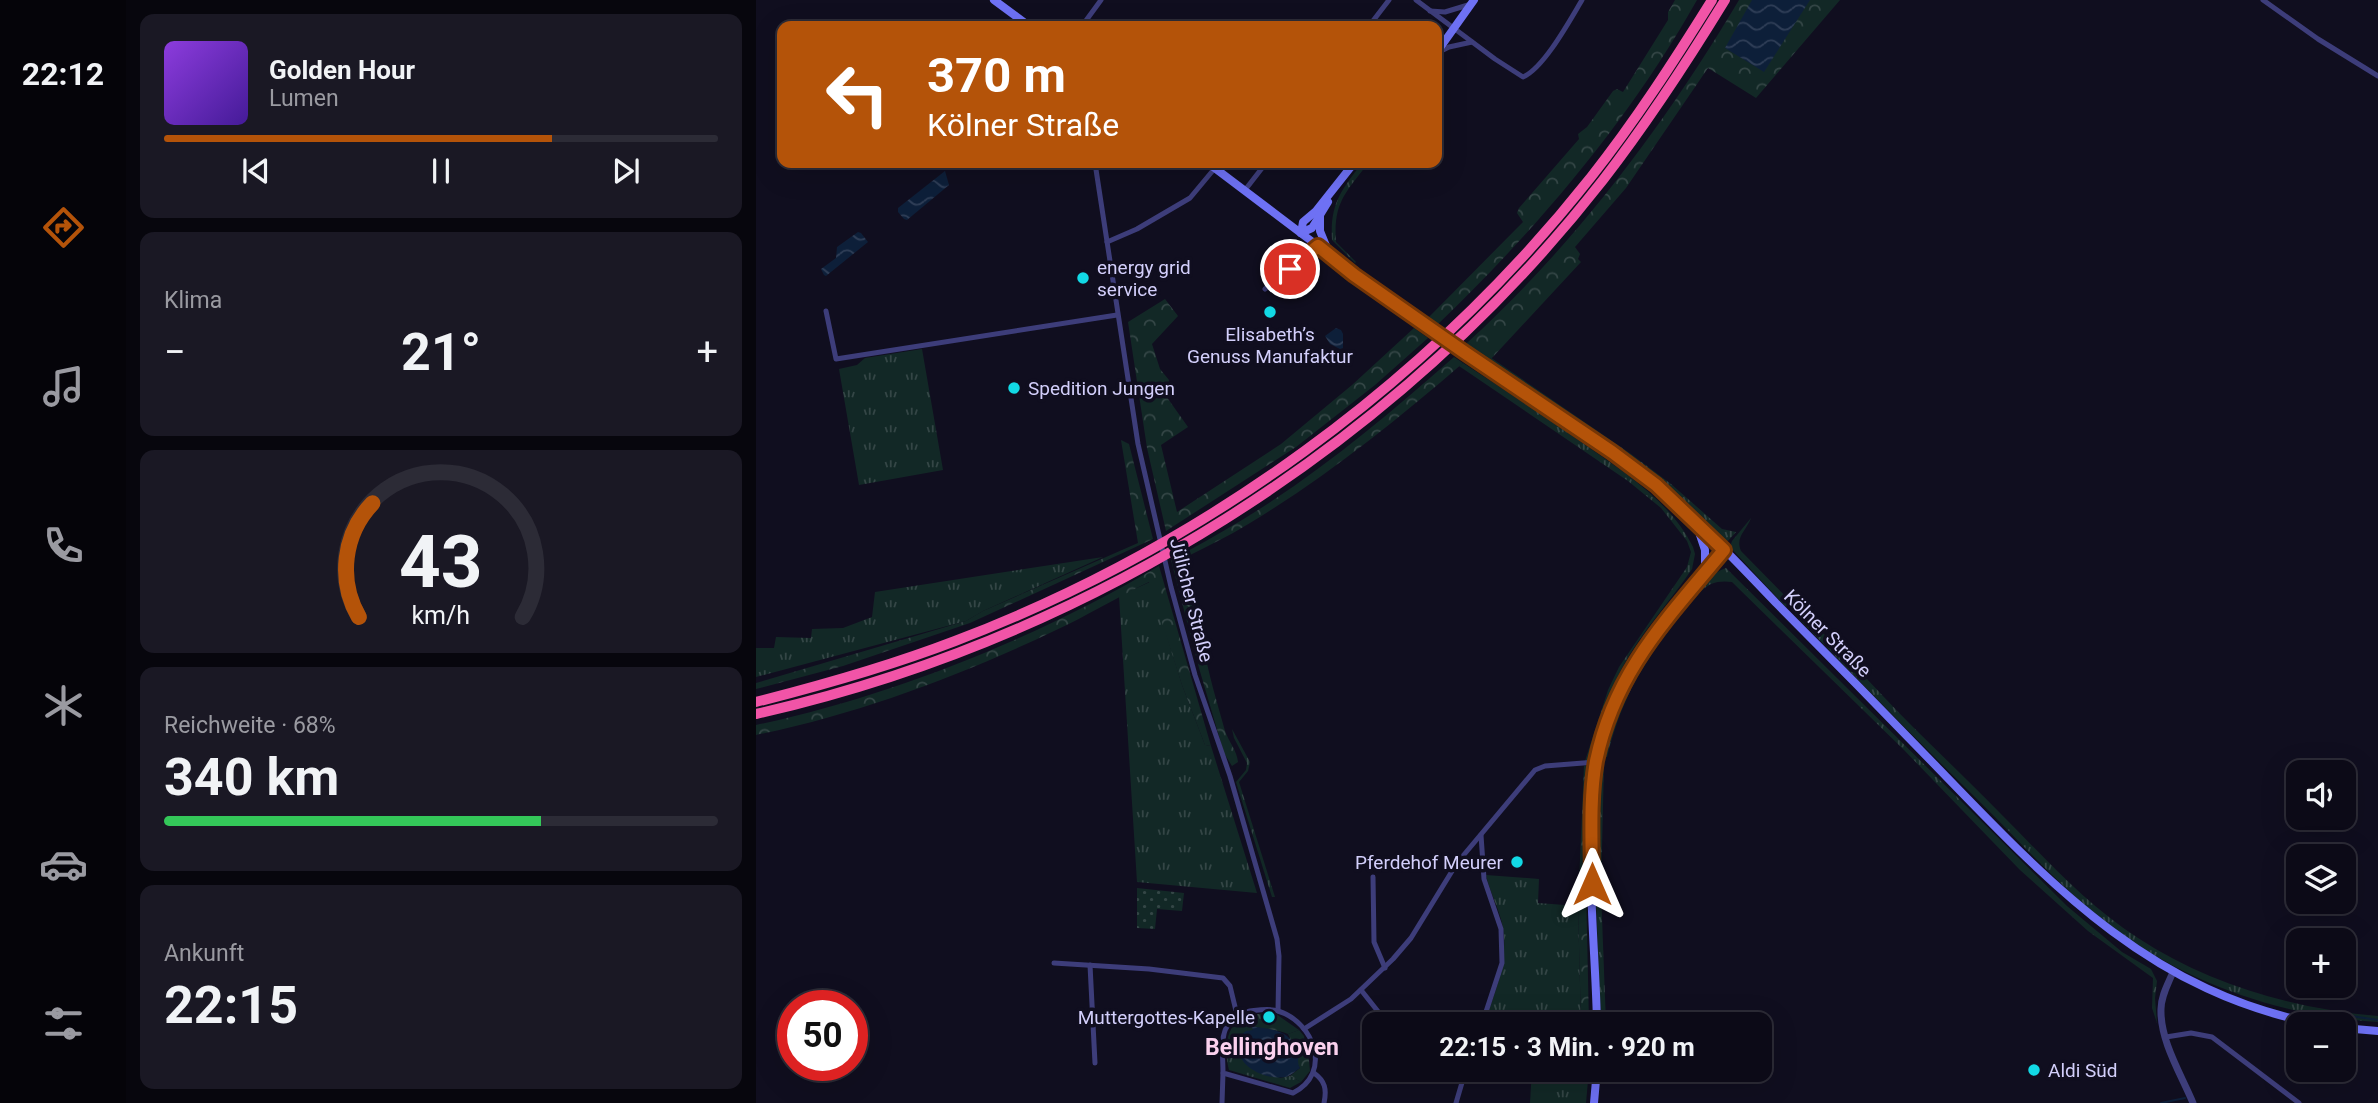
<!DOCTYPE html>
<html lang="de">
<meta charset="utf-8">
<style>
:root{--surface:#0c0a17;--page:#1a1824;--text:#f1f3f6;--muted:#9a9aa1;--line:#2c2b36;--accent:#b45309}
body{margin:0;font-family:Roboto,sans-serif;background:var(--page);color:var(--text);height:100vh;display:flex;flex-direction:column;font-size:26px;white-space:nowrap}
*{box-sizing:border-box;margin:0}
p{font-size:23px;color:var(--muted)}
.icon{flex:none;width:38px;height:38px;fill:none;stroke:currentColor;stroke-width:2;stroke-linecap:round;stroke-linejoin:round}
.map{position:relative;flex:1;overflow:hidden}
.side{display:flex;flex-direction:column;gap:14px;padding:14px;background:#07060d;width:630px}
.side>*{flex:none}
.top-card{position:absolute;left:21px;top:21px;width:665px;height:147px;border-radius:14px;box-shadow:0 7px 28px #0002,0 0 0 2px var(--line);background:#b45309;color:#fff;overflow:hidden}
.buttons{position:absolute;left:1530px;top:760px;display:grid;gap:14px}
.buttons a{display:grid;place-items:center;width:70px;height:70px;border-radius:14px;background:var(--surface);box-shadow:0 7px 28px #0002,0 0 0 2px var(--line);font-size:35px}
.speed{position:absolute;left:21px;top:990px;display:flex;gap:14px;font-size:35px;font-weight:700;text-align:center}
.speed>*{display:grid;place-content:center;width:91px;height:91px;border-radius:50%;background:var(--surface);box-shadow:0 7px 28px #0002,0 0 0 2px var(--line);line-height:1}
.speed .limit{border:10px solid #d22;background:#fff;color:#111}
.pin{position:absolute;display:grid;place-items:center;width:60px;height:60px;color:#fff;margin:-30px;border:4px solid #fff;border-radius:50%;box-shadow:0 2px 7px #0007}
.me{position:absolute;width:77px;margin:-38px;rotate:0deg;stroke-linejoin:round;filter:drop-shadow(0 0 5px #0008)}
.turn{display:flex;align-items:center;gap:24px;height:147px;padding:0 35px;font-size:32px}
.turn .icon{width:91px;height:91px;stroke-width:2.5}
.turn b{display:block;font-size:49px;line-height:60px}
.big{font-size:52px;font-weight:700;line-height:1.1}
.side .tile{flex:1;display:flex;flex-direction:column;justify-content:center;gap:10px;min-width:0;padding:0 24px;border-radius:14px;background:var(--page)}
.side .dial{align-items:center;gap:0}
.dial svg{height:182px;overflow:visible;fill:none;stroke:var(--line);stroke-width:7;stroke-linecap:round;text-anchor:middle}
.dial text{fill:var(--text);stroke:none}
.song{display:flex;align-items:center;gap:21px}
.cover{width:84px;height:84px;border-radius:10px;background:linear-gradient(135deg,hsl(270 70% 55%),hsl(260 70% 35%))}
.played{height:7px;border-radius:4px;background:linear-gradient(90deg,var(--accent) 70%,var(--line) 70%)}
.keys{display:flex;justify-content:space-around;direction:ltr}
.heat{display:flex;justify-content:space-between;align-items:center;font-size:38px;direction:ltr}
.charge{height:10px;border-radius:5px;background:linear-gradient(90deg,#34c759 68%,var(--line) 0)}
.trip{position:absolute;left:606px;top:1012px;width:410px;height:70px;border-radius:14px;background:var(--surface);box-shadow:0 7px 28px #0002,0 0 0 2px var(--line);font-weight:700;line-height:70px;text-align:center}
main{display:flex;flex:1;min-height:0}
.tab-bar{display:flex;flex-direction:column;width:126px;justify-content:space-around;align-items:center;background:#050409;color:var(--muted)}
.tab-bar .icon{width:49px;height:49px}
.tab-bar .active{color:var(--accent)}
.tab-bar b{font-size:32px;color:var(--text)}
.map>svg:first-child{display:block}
.grass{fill:url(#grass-tufts)}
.forest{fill:url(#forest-crowns)}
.park{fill:url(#park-dots)}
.water{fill:url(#water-waves)}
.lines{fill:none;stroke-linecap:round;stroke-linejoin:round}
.stream{stroke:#0d1f39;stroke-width:2}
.minor{stroke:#3d3d7a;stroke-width:5}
.tertiary{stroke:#3d3d7a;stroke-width:7}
.secondary{stroke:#6e71f4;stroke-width:8}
.motorway{stroke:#f154a7;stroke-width:10}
.route-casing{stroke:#753606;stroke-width:18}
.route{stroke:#b45309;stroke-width:12}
.poi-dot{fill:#12d9e5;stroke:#100e1f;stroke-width:2.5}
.labels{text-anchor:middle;stroke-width:7;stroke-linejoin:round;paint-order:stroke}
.poi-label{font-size:19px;fill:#d3cffb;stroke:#100e1f;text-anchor:start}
.street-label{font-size:19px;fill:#d3cffb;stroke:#100e1f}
.quarter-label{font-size:23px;font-weight:bold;fill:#fbd1ee;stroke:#100e1f}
</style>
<main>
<nav class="tab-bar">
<b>22:12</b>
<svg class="icon active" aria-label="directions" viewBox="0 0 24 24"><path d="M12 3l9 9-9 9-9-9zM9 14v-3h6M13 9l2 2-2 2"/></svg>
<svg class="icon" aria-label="music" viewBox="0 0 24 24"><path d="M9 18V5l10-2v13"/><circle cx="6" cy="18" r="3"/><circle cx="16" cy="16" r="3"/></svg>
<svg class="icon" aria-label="phone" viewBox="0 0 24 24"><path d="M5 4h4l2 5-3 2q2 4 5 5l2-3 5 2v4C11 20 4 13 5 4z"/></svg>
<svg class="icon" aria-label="climate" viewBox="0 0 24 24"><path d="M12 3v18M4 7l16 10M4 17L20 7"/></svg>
<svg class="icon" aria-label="car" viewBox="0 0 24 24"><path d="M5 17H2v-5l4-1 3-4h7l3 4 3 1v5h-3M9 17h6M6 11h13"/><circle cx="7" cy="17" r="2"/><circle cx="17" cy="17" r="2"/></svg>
<svg class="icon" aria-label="filters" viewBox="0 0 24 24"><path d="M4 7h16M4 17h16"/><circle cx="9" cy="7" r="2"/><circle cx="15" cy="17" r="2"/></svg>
</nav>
<section class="side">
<div class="tile">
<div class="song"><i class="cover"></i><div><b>Golden Hour</b><p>Lumen</p></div></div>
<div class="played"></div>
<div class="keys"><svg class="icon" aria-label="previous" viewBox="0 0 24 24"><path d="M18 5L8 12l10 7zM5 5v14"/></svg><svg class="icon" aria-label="pause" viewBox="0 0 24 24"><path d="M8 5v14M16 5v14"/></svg><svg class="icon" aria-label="next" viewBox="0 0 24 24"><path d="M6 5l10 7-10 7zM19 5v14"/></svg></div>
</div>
<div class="tile"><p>Klima</p>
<div class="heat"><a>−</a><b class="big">21°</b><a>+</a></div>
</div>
<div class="tile dial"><svg viewBox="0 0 100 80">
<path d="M14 69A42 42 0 1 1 86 69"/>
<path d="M14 69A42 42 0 0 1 20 19" stroke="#b45309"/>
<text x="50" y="56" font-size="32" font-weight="700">43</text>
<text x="50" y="72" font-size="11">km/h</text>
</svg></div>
<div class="tile"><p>Reichweite · 68%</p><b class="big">340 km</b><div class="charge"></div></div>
<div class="tile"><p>Ankunft</p><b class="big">22:15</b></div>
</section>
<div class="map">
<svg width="1622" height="1103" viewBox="0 0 1622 1103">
<defs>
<pattern id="grass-tufts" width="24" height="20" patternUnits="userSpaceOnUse" patternTransform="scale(1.75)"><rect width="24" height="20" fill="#122826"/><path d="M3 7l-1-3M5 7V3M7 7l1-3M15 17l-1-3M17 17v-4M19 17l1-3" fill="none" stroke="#344646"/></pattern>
<pattern id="forest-crowns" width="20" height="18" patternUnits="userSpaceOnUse" patternTransform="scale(1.75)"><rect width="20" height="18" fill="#122826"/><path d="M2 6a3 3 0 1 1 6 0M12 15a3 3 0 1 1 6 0" fill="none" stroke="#344646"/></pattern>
<pattern id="park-dots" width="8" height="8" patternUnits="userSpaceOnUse" patternTransform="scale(1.75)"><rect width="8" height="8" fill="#122826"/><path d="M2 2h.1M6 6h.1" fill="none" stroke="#344646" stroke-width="1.8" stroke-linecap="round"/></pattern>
<pattern id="water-waves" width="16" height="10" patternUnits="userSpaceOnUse" patternTransform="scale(1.75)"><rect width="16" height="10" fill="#0d1f39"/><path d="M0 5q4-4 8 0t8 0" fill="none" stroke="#2f3e57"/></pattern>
</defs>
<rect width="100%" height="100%" fill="#100e1f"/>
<g class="grass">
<path d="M606,163h6c-22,30 -35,39 -32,79l20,20 -1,1 -23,-23c-2,-37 9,-49 30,-77z"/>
<path d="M712,342l163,112 40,30 51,45 14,3 -8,9 -5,-1c-78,-76 -170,-133 -260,-194z"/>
<polygon points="166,349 187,470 103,485 83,369 101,365 109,358"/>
<path d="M707,363c41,26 81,53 121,81 40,28 87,58 109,103l2,7 -3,15c-22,33 -51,63 -70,99 -16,30 -25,60 -33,93h-4l23,-71 11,-23 68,-100 4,-15 -4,-11 -26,-33 -33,-27 -169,-115z"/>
<path d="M995,518c-5,13 -16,19 -10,33l54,55 -4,2 -6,-2 -55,-59 2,-6z"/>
<polygon points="347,557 227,611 210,621 0,677 0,648 18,648 20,637 55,638 56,629 87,628 116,617 119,592"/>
<path d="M970,568l341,338 55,46 29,17 6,12 -2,17 2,25 -5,-15 1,-30 -65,-47 -68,-61 -116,-120 -172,-168c-6,-1 -15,-1 -21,2 -22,10 -73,88 -83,112 -9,19 -16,40 -21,61h-5c14,-61 44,-113 87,-159 10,-11 22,-25 37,-30z"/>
<polygon points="394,582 426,685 449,745 455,746 501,893 381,882 363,596"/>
<path d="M1042,609c40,37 76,79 115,118 29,29 59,57 87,86 44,44 85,91 138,125 70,46 156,71 240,78v6c-94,-5 -190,-38 -266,-95 -48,-36 -89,-82 -131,-124 -62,-61 -123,-123 -183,-185l-3,-4z"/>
<polygon points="476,729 494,762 492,771 483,782 519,897 516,897 480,782 490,770 491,763 478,738"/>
<polygon points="844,763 848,763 845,891 850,1024 845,1024 839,876 842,774"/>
<path d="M730,875l53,4 -1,24 40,3 3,118h-98c13,-32 25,-62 20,-96 -3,-18 -13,-35 -17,-53z"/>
<path d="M486,1017l10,6 1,7 -11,7 -7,11 45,30 10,-2 11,6 -11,6 -61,-18c-5,-18 -4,-42 13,-53z"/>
<polygon points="543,1030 548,1036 550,1048 552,1050 542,1054 532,1034"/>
<polygon points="776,1069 833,1069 830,1103 774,1103"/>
</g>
<g class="forest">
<path d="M919,0h22c-68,121 -160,229 -260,325l-9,-7 95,-96 -6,-9 2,-5 60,-69 -1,-5 9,-7 26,-36 4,-2 6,3 45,-72v-8z"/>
<path d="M983,0h101l-84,98 -48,-30 -82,120 -51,59 5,7 -2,5 3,3 -90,97 -23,-17c108,-99 196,-216 271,-342z"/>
<polygon points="409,299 422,316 396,344 404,369 413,380 410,396 432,427 405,445 421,512 525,444 596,385 658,328 672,338 619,385 540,447 410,531 391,448 372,322"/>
<path d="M698,357l9,6c-67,58 -137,114 -213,160 -21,13 -44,24 -66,35l8,40 14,43 -3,2c5,30 14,59 22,88 4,11 12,20 13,31l-6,4 -8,-13 -25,-85 -28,-108c24,-13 48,-26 71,-40 76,-46 145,-104 212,-163z"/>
<polygon points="365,440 373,444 397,539 214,623 87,666 0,689 0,683 210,621 227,611 382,543"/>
<path d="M403,566l52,180 -6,-1 -23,-60 -33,-103c-32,15 -62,34 -95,49 -94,45 -196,83 -298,104v-10c137,-29 283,-88 403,-159z"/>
<polygon points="832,765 828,793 833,1024 825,1024 822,906 828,766"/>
<path d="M514,1012l6,2 23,16 -11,4c-12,-5 -23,-4 -35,-8l-1,-3 -10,-6z"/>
<polygon points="552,1050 554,1071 545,1082 534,1076 544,1068 542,1065 542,1054"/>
</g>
<polygon class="park" points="381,888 428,893 426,911 401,909 399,929 381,928"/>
<g class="water">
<polygon points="996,0 1054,0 1008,72 969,48"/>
<polygon points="189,171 193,185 151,220 148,219 142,212 142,208"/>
<polygon points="102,232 105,233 112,242 70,276 68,275 65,269 80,258 81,247"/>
<polygon points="580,328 585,330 587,334 587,348 584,349 574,344 569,336"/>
<path d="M495,1026c20,4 40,2 46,27 2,6 0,11 3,15 -5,3 -9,8 -15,9 -17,3 -44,-8 -46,-26l-4,-3 6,-13 5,-4 7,-1z"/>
</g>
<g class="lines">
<g class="stream">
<polyline points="1561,1011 1622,1020"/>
<polyline points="1405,1103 1429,1098"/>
</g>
<g class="minor">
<path d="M660,0l79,59 28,18c21,-9 47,-57 59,-77"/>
<polyline points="1507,0 1562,39 1622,76"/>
<polyline points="674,11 689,12 712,5"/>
<polyline points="326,26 345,0"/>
<polyline points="613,26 633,0"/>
<polyline points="683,52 693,47 716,42"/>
<polyline points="339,163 382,444 415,587 439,675 474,776 521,939 523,956 522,1011"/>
<polyline points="489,190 510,163"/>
<polyline points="351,242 381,229 434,198 459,168"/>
<polyline points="509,289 562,246"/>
<polyline points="70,311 80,359 361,315"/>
<polyline points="725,835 728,879 745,929 746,963 726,1024"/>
<polyline points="617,877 618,942 629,968"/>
<polyline points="298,963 393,969 467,978 474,986 481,1015"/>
<polyline points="334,965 339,1063"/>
<polyline points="605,990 628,1019 637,1024"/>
<path d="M494,1011c9,-1 20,-3 28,0 36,11 55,62 15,82l-70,-20c0,-30 -7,-52 27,-62z"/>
<polyline points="548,1029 595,999 637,959 655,938 701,863 779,770 789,766 840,762"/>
<polyline points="1410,1037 1435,1033 1456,1037 1543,1103"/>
<path d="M558,1073c11,8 13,16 10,30"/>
<polyline points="466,1103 467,1073"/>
<polyline points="700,1103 710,1069"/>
</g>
<path class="tertiary" d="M1417,972c-5,12 -12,24 -12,37 -1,32 20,65 32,94"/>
<g class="secondary">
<polyline points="238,0 273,26"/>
<polyline points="681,52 718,0"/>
<path d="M452,163c84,63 166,127 252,187 64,45 133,84 194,134 43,36 83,78 122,119 54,54 107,108 160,163 113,117 215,227 382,258"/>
<polyline points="564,216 564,231 573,253"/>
<polyline points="545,233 547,222 560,211 598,163"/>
<polyline points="545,233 556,228 572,202"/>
<polyline points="941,526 949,550 949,571"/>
<path d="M841,1024c-2,-111 -25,-252 32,-352 25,-45 63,-83 95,-122"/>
<polyline points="1587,1028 1622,1031"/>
<polyline points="838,1103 841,1069"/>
</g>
<g class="motorway">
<path d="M0,702c67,-17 134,-36 199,-61 247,-94 472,-257 636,-464 45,-57 83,-116 121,-177"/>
<path d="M0,714c331,-75 638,-267 847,-534 45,-58 84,-118 122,-180"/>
</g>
</g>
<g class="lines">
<defs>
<path id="route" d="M534,269l28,-23 36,29 110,77 148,100 44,33 68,65c-56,68 -109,120 -128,211 -7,39 -4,83 -4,123"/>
</defs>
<use href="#route" class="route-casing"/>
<use href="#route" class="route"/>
</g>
<g class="poi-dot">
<circle cx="327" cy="278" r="7"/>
<circle cx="514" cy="312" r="7"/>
<circle cx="258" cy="388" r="7"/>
<circle cx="761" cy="862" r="7"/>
<circle cx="513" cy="1017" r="7"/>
<circle cx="1278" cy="1070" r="7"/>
</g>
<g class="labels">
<g class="poi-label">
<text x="341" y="274">energy grid<tspan x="341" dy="22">service</tspan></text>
<text x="514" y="341" text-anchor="middle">Elisabeth’s<tspan x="514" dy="22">Genuss Manufaktur</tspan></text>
<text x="272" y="395">Spedition Jungen</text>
<text x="747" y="869" text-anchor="end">Pferdehof Meurer</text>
<text x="499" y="1024" text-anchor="end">Muttergottes-Kapelle</text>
<text x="1292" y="1077">Aldi Süd</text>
</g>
<g class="street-label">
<text transform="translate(436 600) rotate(76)" y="7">Jülicher Straße</text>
<text transform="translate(1072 633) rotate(45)" y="7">Kölner Straße</text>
</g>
<g class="quarter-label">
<text x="516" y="1055">Bellinghoven</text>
</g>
</g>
</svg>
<div class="buttons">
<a><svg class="icon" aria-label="sound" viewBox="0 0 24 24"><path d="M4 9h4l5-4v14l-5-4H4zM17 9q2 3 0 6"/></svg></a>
<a><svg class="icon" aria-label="layers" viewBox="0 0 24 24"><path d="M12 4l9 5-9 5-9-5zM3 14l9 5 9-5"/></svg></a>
<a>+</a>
<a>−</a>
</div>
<div class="speed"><div class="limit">50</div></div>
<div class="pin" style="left:534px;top:269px;background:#d93025"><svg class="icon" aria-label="arrive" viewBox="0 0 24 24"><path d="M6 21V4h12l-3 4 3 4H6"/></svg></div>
<svg class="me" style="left:836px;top:884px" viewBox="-20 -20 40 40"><path d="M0-17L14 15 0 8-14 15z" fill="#b45309" stroke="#fff" stroke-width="4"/></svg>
<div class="trip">22:15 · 3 Min. · 920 m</div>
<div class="top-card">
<div class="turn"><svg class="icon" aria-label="left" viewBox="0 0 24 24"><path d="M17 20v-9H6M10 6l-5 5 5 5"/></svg><div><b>370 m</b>Kölner Straße</div></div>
</div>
</div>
</main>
